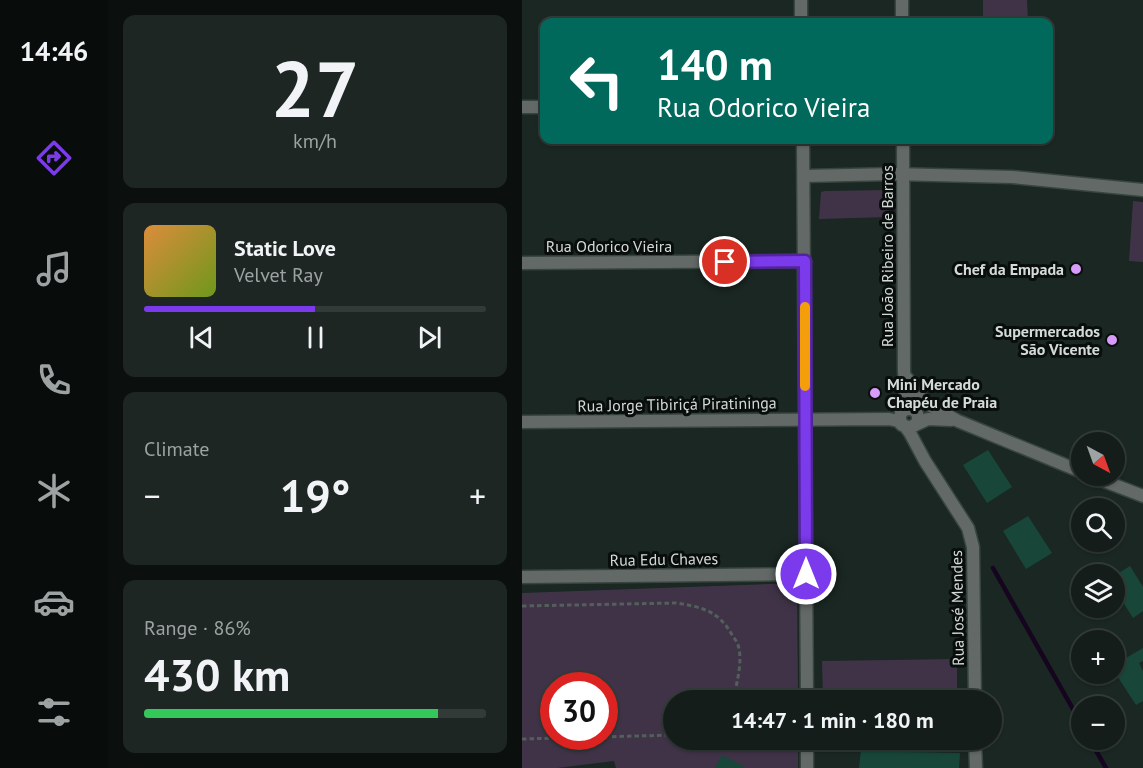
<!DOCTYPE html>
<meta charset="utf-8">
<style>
:root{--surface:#141d1a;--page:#1d2623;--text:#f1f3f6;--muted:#9da2a2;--line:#333b39;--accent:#7c3aed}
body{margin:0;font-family:"PT Sans",sans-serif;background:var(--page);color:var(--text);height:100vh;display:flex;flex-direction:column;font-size:22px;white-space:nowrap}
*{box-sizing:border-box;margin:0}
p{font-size:20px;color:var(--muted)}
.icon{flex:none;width:33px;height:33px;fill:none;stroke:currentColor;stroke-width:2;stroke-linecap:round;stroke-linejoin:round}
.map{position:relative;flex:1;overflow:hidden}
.panel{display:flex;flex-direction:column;gap:15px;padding:15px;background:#0b100e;width:414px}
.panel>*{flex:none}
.top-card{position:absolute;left:18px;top:18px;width:513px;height:126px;border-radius:12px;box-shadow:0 2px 4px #0004,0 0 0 2px var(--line);background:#00695c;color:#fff;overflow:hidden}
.needle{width:39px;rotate:139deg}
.tools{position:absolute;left:549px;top:432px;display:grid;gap:12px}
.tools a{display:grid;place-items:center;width:54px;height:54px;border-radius:50%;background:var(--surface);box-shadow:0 2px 4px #0004,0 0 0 2px var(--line);font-size:30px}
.speed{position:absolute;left:18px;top:672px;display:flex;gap:12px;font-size:30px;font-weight:700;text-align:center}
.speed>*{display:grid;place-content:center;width:78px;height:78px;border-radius:50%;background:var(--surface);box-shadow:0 2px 4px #0004,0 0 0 2px var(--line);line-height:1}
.speed .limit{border:9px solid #d22;background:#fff;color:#111}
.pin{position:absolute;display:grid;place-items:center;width:51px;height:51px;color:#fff;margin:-26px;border:3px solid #fff;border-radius:50%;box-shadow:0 2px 6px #0007}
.me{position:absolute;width:66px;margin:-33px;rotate:0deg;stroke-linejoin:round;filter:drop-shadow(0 0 4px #0008)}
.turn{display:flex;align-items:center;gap:21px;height:126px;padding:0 18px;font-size:27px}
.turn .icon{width:78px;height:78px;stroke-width:2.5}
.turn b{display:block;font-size:42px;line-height:51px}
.big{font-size:45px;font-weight:600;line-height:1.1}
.panel .card{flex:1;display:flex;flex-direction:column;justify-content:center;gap:9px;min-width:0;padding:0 21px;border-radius:12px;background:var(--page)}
.panel .dial{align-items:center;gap:0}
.dial b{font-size:78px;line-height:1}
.song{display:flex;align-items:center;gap:18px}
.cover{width:72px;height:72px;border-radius:9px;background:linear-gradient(135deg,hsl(30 70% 55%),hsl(80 70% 35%))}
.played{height:6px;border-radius:3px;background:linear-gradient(90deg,var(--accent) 50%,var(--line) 50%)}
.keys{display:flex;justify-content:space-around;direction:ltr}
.heat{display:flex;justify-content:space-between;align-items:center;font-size:33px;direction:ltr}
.charge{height:9px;border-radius:4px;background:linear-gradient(90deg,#34c759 86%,var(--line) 0)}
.trip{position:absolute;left:141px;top:690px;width:339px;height:60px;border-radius:30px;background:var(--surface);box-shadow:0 2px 4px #0004,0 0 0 2px var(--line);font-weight:600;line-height:60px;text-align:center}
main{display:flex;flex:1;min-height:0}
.menu{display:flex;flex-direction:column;width:108px;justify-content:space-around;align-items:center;background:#080c0a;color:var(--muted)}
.menu .icon{width:42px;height:42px}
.menu .selected{color:var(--accent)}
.menu b{font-size:27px;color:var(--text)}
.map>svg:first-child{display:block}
.green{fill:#403348;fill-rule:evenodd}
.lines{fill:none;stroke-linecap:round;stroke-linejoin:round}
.stream{stroke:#16051e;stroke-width:4.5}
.building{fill:#18473a}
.minor-casing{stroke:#38443f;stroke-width:15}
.tertiary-casing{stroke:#38443f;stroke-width:15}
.path{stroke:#535f5a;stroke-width:3;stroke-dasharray:4.5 3;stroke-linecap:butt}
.minor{stroke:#626966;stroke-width:12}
.tertiary{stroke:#626966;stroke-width:12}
.route-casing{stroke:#51269a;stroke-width:15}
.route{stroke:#7c3aed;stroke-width:10}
.slow{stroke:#f59e0b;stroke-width:10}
.poi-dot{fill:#d79bf9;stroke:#090e0c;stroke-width:2}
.labels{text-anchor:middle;stroke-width:6;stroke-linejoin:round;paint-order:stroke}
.street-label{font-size:16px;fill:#d3dbd8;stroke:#090e0c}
.poi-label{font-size:16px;font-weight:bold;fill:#d3dbd8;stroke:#090e0c;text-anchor:end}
</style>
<main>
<nav class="menu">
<b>14:46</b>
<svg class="icon selected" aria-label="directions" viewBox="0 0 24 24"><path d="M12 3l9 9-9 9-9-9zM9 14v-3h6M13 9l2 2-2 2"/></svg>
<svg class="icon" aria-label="music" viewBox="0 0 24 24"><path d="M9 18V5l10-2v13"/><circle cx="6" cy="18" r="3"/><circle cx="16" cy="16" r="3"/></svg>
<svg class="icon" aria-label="phone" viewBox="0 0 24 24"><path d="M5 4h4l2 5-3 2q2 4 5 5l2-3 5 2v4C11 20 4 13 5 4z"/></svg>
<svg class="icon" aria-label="climate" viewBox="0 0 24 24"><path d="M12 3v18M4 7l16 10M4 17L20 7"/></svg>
<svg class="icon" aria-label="car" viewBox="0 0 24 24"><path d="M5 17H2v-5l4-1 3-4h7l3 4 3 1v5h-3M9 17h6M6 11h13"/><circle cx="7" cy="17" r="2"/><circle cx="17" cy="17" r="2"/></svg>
<svg class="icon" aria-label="filters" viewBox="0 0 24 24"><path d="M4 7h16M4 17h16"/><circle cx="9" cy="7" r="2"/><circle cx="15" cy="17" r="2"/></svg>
</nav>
<section class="panel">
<div class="card dial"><b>27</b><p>km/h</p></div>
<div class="card">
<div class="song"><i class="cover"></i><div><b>Static Love</b><p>Velvet Ray</p></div></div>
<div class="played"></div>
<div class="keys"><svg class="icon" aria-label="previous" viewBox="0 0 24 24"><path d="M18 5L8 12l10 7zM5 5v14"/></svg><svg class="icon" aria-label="pause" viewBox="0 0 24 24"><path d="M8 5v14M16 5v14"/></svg><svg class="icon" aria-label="next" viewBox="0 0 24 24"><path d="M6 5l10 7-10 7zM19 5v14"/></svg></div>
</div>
<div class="card"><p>Climate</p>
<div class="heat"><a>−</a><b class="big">19°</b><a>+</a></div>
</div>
<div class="card"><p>Range · 86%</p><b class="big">430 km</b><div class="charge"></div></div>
</section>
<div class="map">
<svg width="621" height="768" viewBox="0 0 621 768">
<rect width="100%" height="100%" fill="#1a2722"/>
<g class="green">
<polygon points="461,0 505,0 506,22 461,22"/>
<polygon points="367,190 367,217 297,219 299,192 303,191"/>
<polygon points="611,201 621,202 621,262 607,261"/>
<path d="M275,583l1,117h-124v40h124v28h-182l-2,-7 -57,7h-35v-175zM32,686h50v50h-50z"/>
<polygon points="435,659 435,700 301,700 300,661"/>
<polygon points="302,740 436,740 436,751 302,746"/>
</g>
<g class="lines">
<g class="stream">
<polyline points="471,568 560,725"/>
<polyline points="568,740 584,768"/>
</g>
</g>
<g class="building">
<polygon points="466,450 490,487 465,503 441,465"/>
<polygon points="506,516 530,553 504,569 481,531"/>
<polygon points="608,566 621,587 621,611 611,618 592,588 592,576"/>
<polygon points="621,648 621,661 617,663 621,671 621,701 614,705 592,671 592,665"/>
<polygon points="339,750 383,750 383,752 438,753 437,768 337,768"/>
<polygon points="200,755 225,768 193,768"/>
</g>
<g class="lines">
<defs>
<g id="minor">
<polyline points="279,0 279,22"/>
<polyline points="0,107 22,107"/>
<polyline points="281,140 285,700"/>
<polyline points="282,176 371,174 490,177 621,190"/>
<polyline points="0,263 283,261"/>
<polyline points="0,422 367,419 376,421 380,425"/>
<polyline points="383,426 388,433 403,461 446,528 451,547 453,700"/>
<polyline points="0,577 284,574"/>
<polyline points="285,740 285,768"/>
<polyline points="453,740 454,768"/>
</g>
<g id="tertiary">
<polyline points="380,0 380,22"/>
<polyline points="385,378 395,395 409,406 436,421 560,472"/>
<circle cx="387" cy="418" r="9"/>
<polyline points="379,413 384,400 382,371 381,140"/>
<polyline points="391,426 406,419 429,420"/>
<polyline points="569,476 621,496"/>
</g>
</defs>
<use href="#minor" class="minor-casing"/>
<use href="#tertiary" class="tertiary-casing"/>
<g class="path">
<path d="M0,606l154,-3c25,4 41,7 55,30 2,4 6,8 7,12 5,15 -1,37 -4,51l-2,4"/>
<polyline points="0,739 152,735"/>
</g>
<use href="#minor" class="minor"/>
<use href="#tertiary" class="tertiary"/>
</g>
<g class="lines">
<defs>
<polyline id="route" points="203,262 283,261 284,574"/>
</defs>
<use href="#route" class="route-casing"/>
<use href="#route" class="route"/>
<polyline class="slow" points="283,307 283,386"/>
</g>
<g class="poi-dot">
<circle cx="554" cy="269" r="6"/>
<circle cx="590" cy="340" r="6"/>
<circle cx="353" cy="393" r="6"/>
</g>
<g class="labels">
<g class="street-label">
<text x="87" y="252">Rua Odorico Vieira</text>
<text transform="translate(365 256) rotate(-90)" y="6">Rua João Ribeiro de Barros</text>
<text transform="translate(155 404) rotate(-1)" y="6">Rua Jorge Tibiriçá Piratininga</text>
<text transform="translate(142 559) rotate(-1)" y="6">Rua Edu Chaves</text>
<text transform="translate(435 608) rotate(-91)" y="6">Rua José Mendes</text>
</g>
<g class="poi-label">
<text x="542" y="275">Chef da Empada</text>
<text x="578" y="337">Supermercados<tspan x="578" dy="18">São Vicente</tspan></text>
<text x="365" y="390" text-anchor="start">Mini Mercado<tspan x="365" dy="18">Chapéu de Praia</tspan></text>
</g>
</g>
</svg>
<div class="tools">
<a><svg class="needle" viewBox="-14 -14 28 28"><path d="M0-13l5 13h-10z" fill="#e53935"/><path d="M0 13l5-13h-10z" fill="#9da2a2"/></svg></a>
<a><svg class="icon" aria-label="search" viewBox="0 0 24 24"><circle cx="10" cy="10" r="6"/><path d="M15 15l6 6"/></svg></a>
<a><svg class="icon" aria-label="layers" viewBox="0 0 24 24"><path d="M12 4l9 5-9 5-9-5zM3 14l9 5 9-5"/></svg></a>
<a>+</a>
<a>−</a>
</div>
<div class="speed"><div class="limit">30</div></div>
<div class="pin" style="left:203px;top:262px;background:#d93025"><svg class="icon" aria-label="arrive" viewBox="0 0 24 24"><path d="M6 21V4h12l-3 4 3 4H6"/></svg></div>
<svg class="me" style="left:284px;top:574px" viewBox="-20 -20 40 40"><circle r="17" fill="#7c3aed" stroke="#fff" stroke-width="3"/><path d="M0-11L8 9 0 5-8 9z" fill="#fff"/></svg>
<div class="trip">14:47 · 1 min · 180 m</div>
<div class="top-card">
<div class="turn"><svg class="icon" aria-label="left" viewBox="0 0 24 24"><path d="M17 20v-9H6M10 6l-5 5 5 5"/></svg><div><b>140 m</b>Rua Odorico Vieira</div></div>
</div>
</div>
</main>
